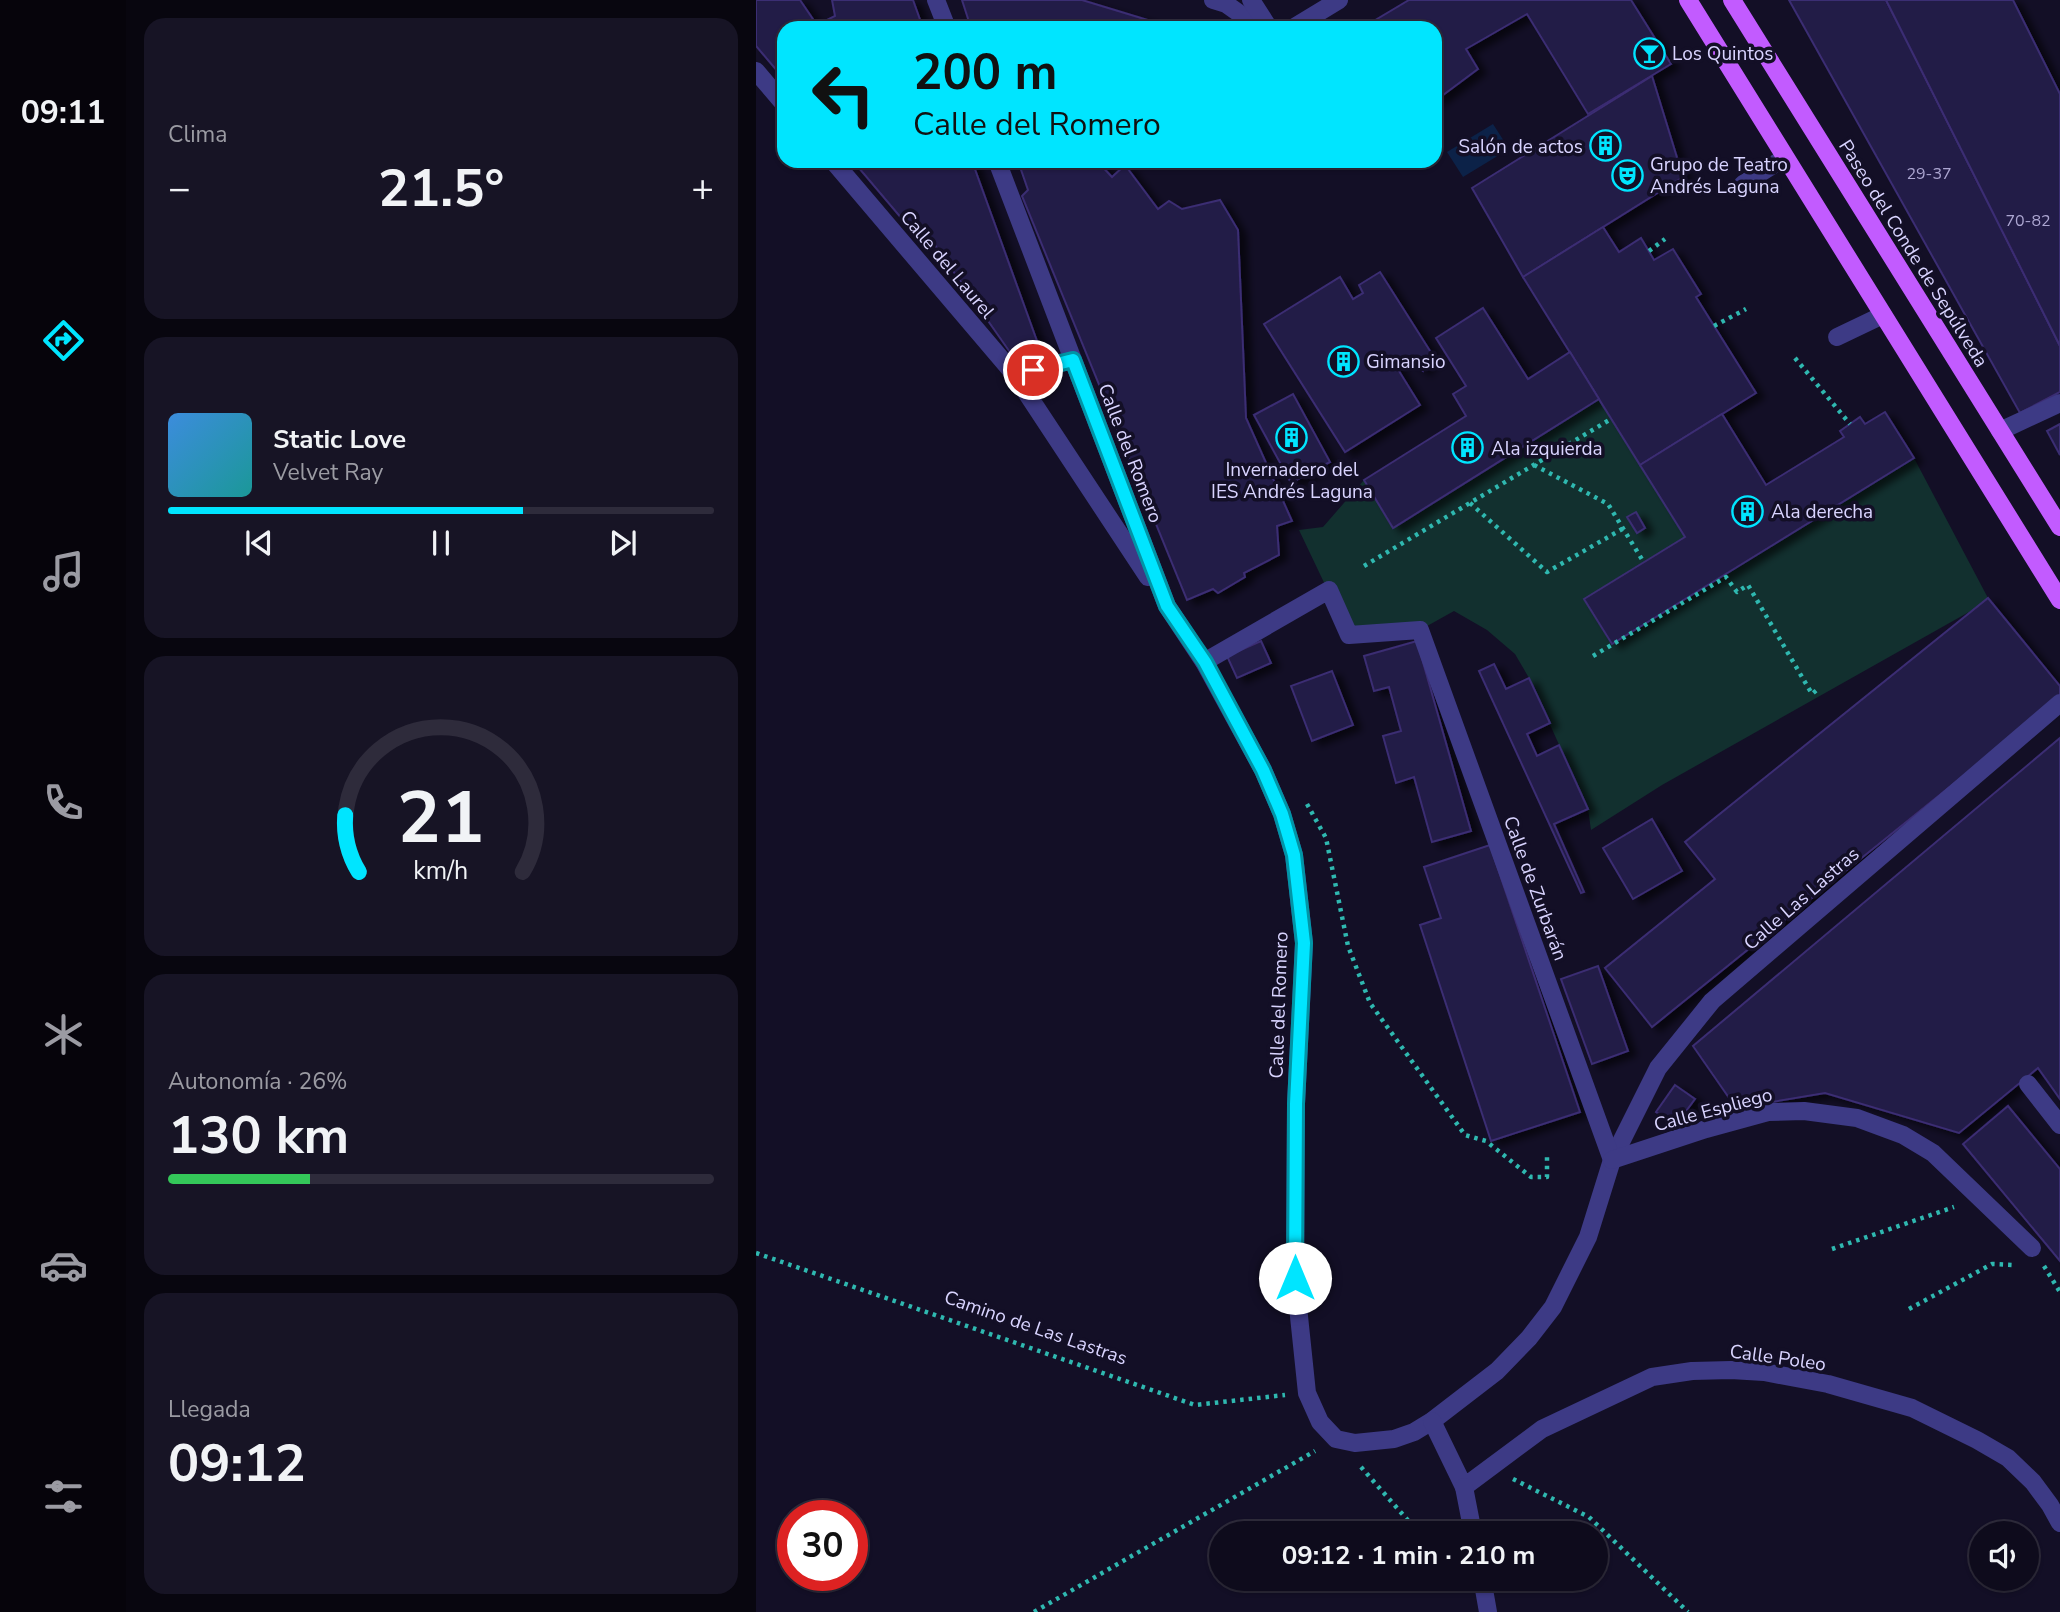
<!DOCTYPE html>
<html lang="es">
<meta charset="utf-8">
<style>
:root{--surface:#0e0b1c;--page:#171425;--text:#f1f3f6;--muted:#9b9ba3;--line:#2e2b3b;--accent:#00e5ff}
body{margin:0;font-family:"Nunito Sans",sans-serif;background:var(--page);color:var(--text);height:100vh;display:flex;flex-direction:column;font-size:26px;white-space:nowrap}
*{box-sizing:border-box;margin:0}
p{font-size:23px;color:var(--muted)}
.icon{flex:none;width:38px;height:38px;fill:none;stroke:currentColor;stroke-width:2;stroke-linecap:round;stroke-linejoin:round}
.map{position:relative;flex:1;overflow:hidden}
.side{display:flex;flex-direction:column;gap:18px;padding:18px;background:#08060f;width:630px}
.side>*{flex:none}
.hud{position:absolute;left:21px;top:21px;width:665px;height:147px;border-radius:21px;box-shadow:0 2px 5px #0004,0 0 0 2px var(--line);background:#00e5ff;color:#111;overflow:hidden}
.controls{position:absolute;left:1213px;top:1521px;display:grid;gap:14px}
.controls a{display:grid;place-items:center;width:70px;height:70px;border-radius:50%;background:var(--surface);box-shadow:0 2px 5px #0004,0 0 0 2px var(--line);font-size:35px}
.speed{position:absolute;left:21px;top:1500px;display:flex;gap:14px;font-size:35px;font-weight:700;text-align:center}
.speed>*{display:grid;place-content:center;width:91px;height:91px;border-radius:50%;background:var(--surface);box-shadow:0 2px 5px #0004,0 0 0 2px var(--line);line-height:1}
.speed .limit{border:10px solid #d22;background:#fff;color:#111}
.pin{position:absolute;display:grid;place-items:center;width:60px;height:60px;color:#fff;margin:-30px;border:4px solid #fff;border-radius:50%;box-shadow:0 2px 7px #0007}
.me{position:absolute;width:77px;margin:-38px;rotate:0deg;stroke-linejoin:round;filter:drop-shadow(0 0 5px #0008)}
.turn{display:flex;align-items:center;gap:24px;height:147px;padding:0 21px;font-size:32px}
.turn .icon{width:91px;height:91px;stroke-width:2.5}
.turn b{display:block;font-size:49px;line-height:60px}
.big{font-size:52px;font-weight:700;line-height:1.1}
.side .widget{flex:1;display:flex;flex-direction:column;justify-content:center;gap:10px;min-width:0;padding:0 24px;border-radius:21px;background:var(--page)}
.side .dial{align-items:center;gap:0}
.dial svg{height:182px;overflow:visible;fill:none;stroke:var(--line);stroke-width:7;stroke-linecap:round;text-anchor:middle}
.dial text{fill:var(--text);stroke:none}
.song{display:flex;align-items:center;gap:21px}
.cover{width:84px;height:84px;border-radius:10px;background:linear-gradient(135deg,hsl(210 70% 55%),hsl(180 70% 35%))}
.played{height:7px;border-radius:4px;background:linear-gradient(90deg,var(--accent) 65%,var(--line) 65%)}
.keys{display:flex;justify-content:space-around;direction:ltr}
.heat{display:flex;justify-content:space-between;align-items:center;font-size:38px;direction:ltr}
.charge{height:10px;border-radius:5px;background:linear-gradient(90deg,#34c759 26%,var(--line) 0)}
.trip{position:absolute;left:453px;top:1521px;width:399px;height:70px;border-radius:35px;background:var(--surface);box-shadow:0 2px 5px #0004,0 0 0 2px var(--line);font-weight:700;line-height:70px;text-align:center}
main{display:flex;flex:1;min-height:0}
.menu{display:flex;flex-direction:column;width:126px;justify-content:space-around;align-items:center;background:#06040b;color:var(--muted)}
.menu .icon{width:49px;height:49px}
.menu .on{color:var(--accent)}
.menu b{font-size:32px;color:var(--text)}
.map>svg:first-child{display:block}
.green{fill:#12302f}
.water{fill:#0c2248}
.building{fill:#241b47;stroke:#3b2d73;stroke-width:2;filter:url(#shadow)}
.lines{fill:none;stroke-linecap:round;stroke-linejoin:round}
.path{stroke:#2fb8b0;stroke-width:4.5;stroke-dasharray:3.5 5;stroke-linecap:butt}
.minor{stroke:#3d3a85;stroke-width:18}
.major{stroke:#c25bff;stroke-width:18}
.route-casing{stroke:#0095a6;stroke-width:18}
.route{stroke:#00e5ff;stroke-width:12}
.labels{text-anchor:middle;stroke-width:7;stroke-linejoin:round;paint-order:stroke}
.number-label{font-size:16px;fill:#aca6d1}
.poi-label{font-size:19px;fill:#d9d4ff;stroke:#130f26;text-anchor:start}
.street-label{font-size:19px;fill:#d9d4ff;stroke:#130f26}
</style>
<main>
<nav class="menu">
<b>09:11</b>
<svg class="icon on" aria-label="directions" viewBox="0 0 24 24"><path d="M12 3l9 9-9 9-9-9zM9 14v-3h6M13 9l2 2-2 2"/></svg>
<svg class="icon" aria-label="music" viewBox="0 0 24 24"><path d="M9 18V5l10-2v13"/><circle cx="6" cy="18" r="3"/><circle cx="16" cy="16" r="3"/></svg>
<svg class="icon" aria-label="phone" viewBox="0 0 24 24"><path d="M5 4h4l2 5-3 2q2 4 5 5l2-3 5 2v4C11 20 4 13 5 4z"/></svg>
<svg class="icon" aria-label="climate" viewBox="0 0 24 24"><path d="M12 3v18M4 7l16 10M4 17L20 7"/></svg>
<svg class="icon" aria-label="car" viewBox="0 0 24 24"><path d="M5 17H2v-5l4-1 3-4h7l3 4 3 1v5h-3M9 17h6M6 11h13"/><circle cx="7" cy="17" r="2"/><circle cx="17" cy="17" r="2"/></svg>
<svg class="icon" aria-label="filters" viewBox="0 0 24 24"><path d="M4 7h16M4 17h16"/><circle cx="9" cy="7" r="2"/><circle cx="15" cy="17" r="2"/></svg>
</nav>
<section class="side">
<div class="widget"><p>Clima</p>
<div class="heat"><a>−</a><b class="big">21.5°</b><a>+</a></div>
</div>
<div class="widget">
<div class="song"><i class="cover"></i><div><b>Static Love</b><p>Velvet Ray</p></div></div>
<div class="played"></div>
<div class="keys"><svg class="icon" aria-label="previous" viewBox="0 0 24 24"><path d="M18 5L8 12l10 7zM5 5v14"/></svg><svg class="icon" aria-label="pause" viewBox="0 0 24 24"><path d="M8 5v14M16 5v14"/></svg><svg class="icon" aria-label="next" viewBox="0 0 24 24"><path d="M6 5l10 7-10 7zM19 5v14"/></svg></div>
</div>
<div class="widget dial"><svg viewBox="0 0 100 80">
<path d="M14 69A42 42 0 1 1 86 69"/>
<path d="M14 69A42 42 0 0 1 8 44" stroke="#00e5ff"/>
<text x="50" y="56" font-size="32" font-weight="700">21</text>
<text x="50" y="72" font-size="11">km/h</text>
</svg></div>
<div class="widget"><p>Autonomía · 26%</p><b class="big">130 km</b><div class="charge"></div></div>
<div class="widget"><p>Llegada</p><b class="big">09:12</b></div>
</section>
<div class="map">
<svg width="1304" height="1612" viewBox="0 0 1304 1612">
<defs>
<filter id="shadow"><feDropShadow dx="8" dy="4.5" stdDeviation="3.5" flood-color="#0009"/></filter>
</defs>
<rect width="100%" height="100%" fill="#130f26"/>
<polygon class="green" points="843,399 929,537 828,599 855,644 1158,458 1232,598 1220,608 906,785 835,830 832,809 773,678 759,654 731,630 698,611 664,630 593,635 543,530 567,527 608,480 638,528"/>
<polygon class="water" points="737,124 753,149 707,177 691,152"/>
<g class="building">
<polygon points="0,0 44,0 61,25 79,16 76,0 157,0 167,28 28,28 28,79 0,46"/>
<polygon points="206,0 326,0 418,28 215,28"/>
<polygon points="653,0 875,0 915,64 832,114 771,14 710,49 722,69 679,101 679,28 606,28"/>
<polygon points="1033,0 1130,0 1304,346 1304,392 1264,413"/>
<polygon points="1130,0 1257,0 1304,94 1304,346"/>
<polygon points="896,76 927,177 767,277 716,188"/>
<polygon points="97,161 216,161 281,341 256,355 162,221 152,226"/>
<polygon points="262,161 341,161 356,177 369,165 402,209 413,201 426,209 464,200 482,230 490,418 536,521 521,526 523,555 488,573 489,577 462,593 457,589 431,600 266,196 272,190"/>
<polygon points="847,227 863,252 885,238 898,260 917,249 945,294 940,297 1000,393 884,465 767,277"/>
<polygon points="624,272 676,354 667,371 650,357 638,363 664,405 589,452 508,324 584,277 597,299 607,293 603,285"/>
<polygon points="727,308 772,379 814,352 843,399 637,528 608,480 710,416 697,394 710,386 680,338"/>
<polygon points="537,394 574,462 535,483 498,415"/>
<polygon points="1129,412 1158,458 856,644 828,599 929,537 884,465 966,414 1010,485 1088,437 1084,431 1104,417 1109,424"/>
<polygon points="1304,424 1304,455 1291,431"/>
<polygon points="880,512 889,528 881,533 871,517"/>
<polygon points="1232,598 1304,686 1304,698 896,1027 849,968 959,879 929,842"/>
<polygon points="505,641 515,663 481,678 471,656"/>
<polygon points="661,641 715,831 676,842 658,777 640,783 627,736 645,731 633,687 618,691 608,656"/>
<polygon points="738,664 750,689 773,678 794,723 771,734 781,756 803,745 832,809 798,824 828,892 825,893 723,671"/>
<polygon points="576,671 597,725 556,741 535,686"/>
<polygon points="1304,738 1304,1099 1282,1068 1203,1133 1069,1093 980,1108 937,1046"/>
<polygon points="896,819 926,871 877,899 847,848"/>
<polygon points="734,845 824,1112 735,1141 664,925 685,918 668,867"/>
<polygon points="842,966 872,1051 836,1064 805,979"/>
<polygon points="919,1085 939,1099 919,1126 900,1112"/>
<polygon points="1252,1106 1304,1169 1304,1261 1207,1144"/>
</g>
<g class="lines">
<g class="path">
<polyline points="893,251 909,239"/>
<polyline points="958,326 990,309"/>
<polyline points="1039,358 1094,424"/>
<polyline points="778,465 852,504 887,561"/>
<polyline points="714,503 791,572 868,528"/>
<polyline points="608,566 855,419"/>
<polyline points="837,656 970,577 981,592 992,585 1056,694 1062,689"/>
<polyline points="551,804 570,838 592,946 614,1003 709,1135 730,1141 775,1177 791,1177 791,1153"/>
<polyline points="1076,1249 1198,1207"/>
<polyline points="0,1253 439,1405 529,1395"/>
<polyline points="1288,1266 1304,1292"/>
<polyline points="1153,1309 1236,1264 1258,1265"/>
<polyline points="605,1467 663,1533"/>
<polyline points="757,1479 833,1517 932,1612"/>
<polyline points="278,1612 559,1451"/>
</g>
<g class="minor">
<polyline points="180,0 191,28"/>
<polyline points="457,0 470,4 504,28"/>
<polyline points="495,0 513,28"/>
<polyline points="537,28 583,0"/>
<polyline points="0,71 28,104"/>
<polyline points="77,161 258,374 392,577"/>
<polyline points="241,161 411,606 448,662 507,770 526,814 538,855 548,943 540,1104 539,1278 551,1393 564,1422 580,1439 599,1443 638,1439 658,1432 676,1421 741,1371 773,1338 797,1307 832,1237 856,1160 902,1068 956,1001 1304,703"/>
<polyline points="987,184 1028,158"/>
<polyline points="1081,337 1127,315"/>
<polyline points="258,374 316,360"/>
<polyline points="1244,431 1304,403"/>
<polyline points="448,662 573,590 593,635 664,630 856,1160"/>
<polyline points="1272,1084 1304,1125"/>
<polyline points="856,1160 950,1129 1012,1112 1048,1111 1101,1118 1147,1135 1177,1153 1276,1248"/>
<polyline points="676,1421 708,1487 786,1429 896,1377 936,1371 975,1370 1008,1372 1072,1384 1156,1408 1221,1440 1252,1458 1277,1482 1294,1505 1304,1523"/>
<polyline points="708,1487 717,1533"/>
<polyline points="726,1578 732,1612"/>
</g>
<g class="major">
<polyline points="932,0 1304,600"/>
<polyline points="976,0 1304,527"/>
</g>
</g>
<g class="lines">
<defs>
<polyline id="route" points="277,370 317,360 411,606 449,662 507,770 526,814 538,855 548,943 540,1104 539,1278"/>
</defs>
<use href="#route" class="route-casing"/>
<use href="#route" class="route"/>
</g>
<defs>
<symbol id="bar-ring" viewBox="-11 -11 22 22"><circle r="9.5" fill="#130f26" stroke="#00e5ff" stroke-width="1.5"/><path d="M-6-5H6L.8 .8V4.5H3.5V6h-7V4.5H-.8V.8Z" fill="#00e5ff"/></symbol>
<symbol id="building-ring" viewBox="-11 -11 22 22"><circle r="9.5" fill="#130f26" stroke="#00e5ff" stroke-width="1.5"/><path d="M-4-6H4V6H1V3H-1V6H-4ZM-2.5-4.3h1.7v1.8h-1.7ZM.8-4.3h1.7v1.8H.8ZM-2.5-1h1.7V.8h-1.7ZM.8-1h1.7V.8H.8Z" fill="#00e5ff"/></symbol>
<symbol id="theatre-ring" viewBox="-11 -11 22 22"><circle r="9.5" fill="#130f26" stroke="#00e5ff" stroke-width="1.5"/><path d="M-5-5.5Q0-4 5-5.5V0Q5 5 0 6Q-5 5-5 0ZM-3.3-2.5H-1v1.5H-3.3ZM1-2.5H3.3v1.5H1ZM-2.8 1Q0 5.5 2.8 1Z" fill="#00e5ff"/></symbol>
</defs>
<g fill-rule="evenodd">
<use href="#bar-ring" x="876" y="36" width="35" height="35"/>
<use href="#building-ring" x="832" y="128" width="35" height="35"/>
<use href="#theatre-ring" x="854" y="158" width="35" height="35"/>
<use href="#building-ring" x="570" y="344" width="35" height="35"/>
<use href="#building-ring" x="518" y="420" width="35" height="35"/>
<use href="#building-ring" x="694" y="430" width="35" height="35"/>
<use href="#building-ring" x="974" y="494" width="35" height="35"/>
</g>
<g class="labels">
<g class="number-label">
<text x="1173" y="179">29-37</text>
<text x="1272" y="226">70-82</text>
</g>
<g class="poi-label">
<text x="916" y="60">Los Quintos</text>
<text x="827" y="153" text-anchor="end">Salón de actos</text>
<text x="894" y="171">Grupo de Teatro<tspan x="894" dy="22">Andrés Laguna</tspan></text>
<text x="610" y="368">Gimansio</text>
<text x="735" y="455">Ala izquierda</text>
<text x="536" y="476" text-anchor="middle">Invernadero del<tspan x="536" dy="22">IES Andrés Laguna</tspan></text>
<text x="1015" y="518">Ala derecha</text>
</g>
<g class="street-label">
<text transform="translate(1158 253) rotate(58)" y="7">Paseo del Conde de Sepúlveda</text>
<text transform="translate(192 264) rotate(50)" y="7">Calle del Laurel</text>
<text transform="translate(375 453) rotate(69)" y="7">Calle del Romero</text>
<text transform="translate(780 888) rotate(70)" y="7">Calle de Zurbarán</text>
<text transform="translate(1045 898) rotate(-41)" y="7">Calle Las Lastras</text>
<text transform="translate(522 1005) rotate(-88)" y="7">Calle del Romero</text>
<text transform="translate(957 1109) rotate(-15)" y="7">Calle Espliego</text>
<text transform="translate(280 1327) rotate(19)" y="7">Camino de Las Lastras</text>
<text transform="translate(1022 1357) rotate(8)" y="7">Calle Poleo</text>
</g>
</g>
</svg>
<div class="controls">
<a><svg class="icon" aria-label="sound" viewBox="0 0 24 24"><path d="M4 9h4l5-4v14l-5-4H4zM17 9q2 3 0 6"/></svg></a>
</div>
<div class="speed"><div class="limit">30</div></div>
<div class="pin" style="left:277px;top:370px;background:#d93025"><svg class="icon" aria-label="arrive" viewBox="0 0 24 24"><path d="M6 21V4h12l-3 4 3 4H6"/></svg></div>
<svg class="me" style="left:539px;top:1278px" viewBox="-20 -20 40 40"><circle r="19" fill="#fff"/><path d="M0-13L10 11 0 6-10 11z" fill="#00e5ff"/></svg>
<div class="trip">09:12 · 1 min · 210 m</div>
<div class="hud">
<div class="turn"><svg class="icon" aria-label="left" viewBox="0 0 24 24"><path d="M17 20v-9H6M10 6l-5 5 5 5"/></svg><div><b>200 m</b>Calle del Romero</div></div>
</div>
</div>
</main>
